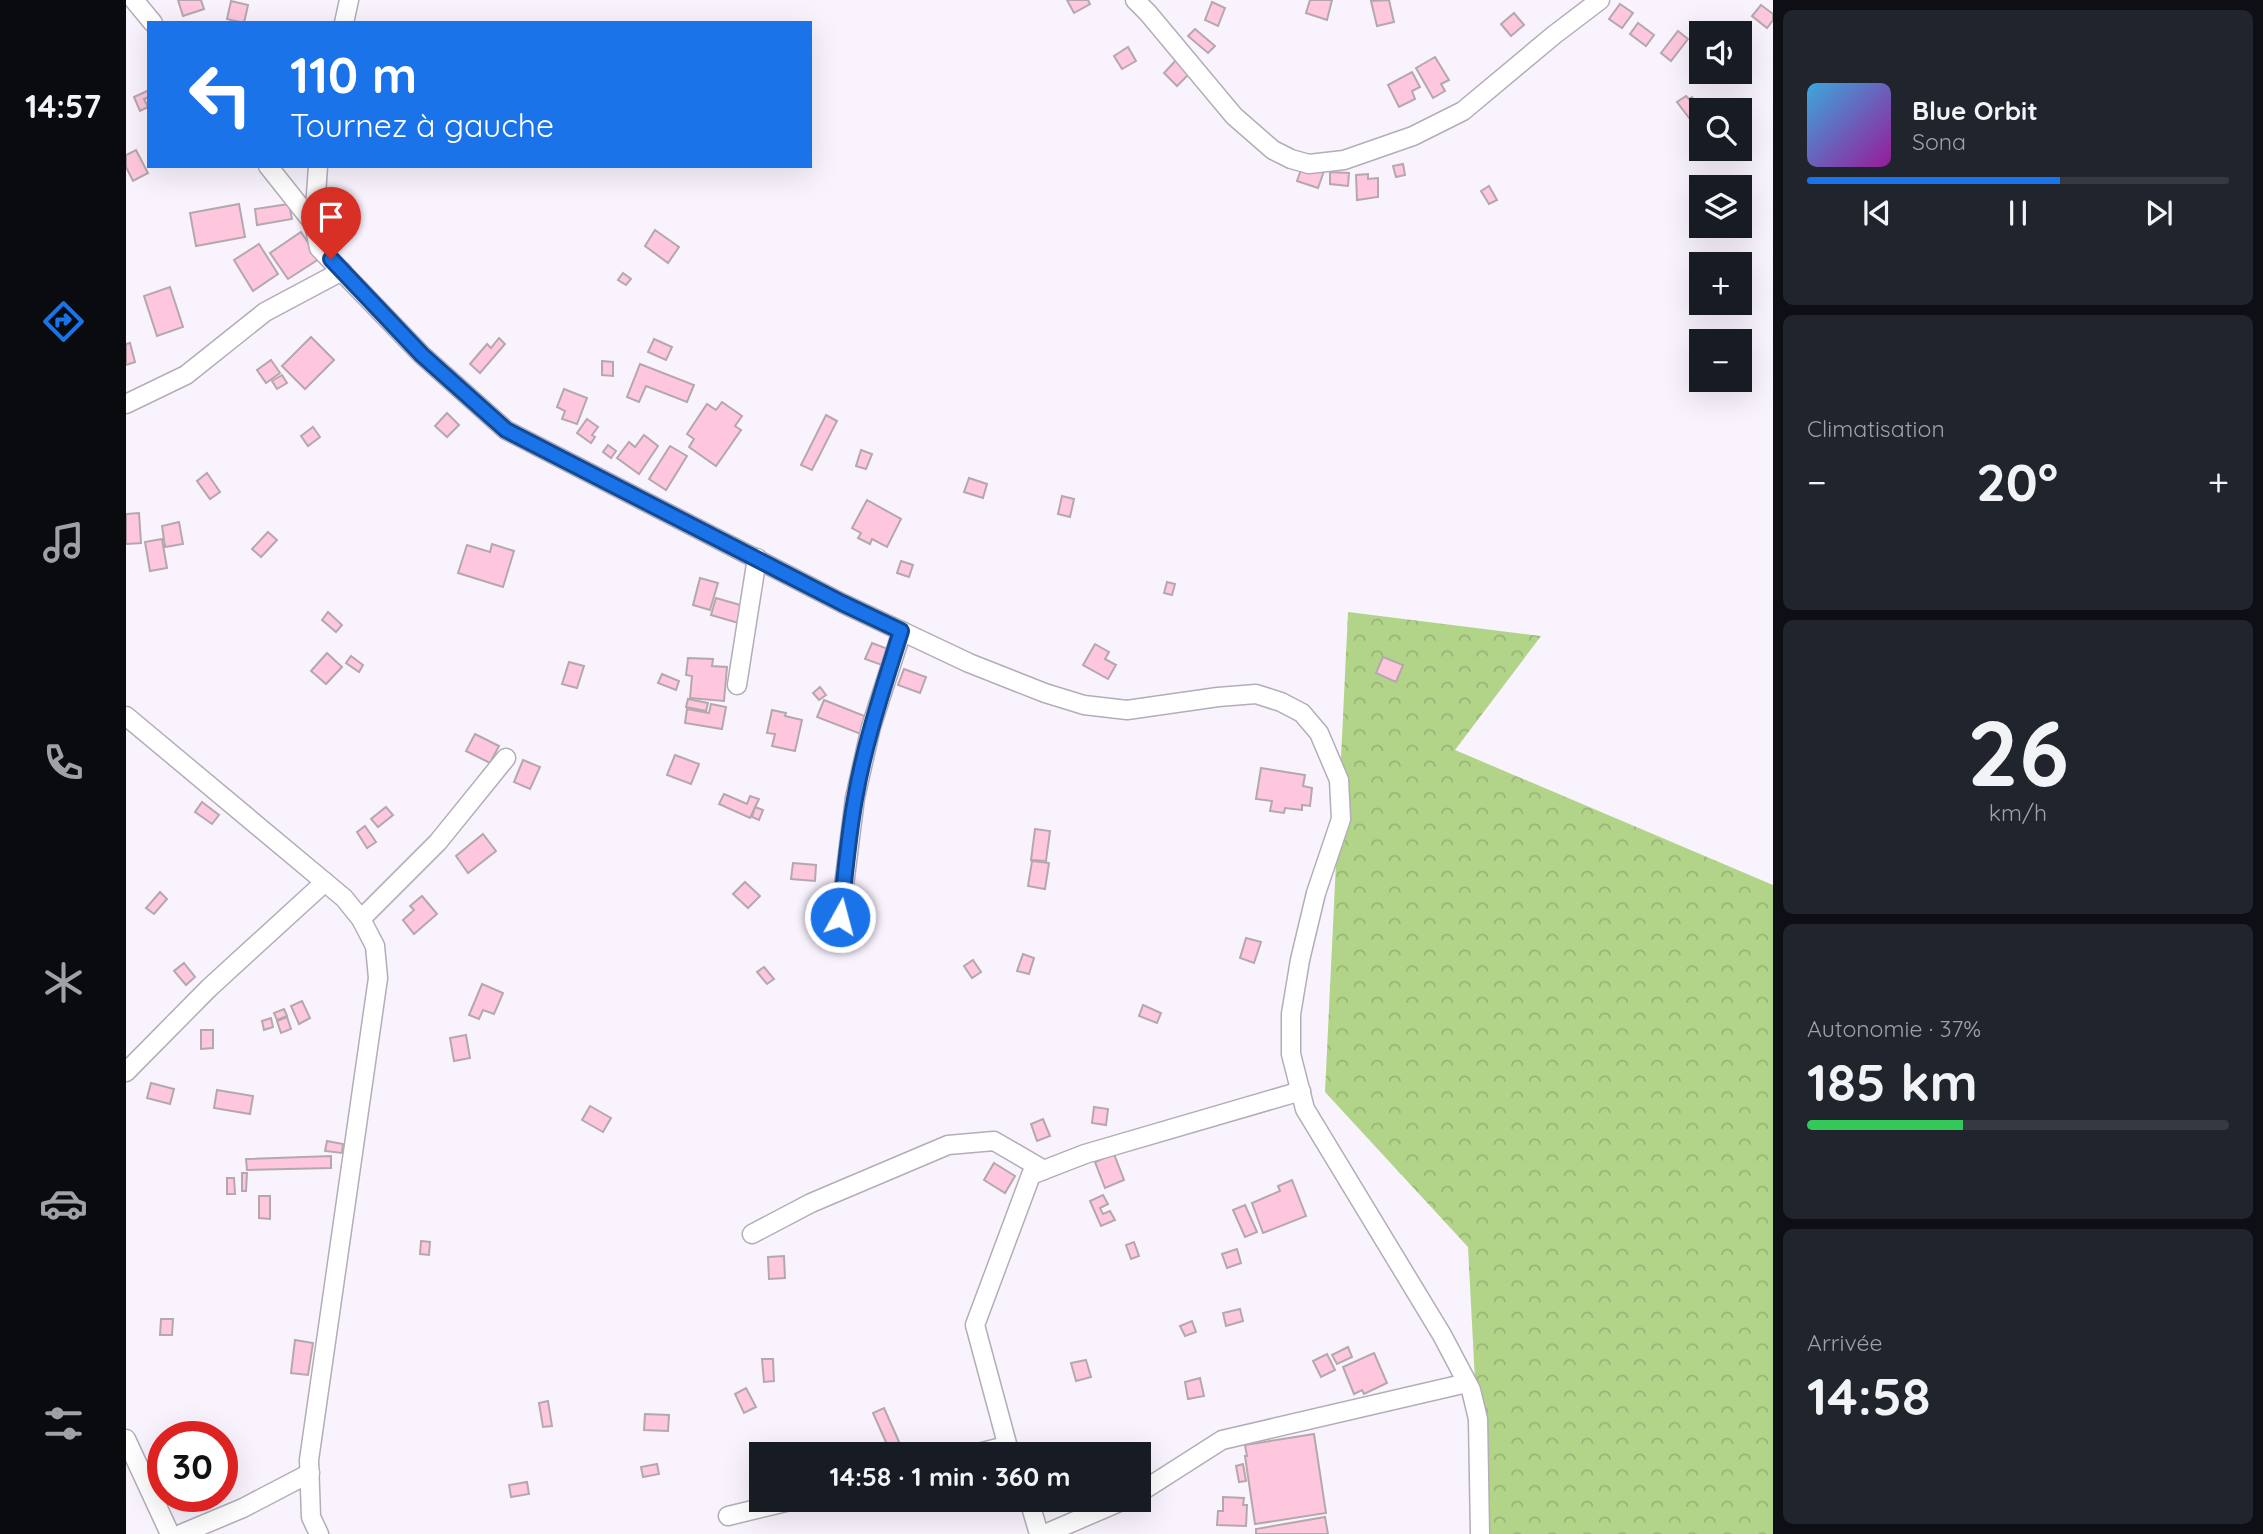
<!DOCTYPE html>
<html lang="fr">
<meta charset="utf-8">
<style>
:root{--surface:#171b24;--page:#20242c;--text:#f1f3f6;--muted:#9ea1a6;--line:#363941;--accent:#1a73e8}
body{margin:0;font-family:Quicksand,sans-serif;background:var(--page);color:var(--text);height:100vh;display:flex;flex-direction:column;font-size:26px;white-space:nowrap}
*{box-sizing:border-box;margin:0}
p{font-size:23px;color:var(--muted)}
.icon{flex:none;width:38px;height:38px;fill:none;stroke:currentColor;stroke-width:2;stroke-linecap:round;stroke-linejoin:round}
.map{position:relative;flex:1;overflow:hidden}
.details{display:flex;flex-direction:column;gap:10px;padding:10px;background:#0d0f14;width:490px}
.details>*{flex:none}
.hud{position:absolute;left:21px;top:21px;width:665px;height:147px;border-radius:0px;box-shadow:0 7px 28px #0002;background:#1a73e8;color:#fff;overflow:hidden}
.tools{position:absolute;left:1563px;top:21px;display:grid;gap:14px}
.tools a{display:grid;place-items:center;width:63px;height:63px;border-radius:0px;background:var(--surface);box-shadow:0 7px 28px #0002;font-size:35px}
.speed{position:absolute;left:21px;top:1421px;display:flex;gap:14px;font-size:35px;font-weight:700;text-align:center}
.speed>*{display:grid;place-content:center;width:91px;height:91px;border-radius:50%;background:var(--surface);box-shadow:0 7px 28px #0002;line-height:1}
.speed .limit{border:10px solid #d22;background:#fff;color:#111}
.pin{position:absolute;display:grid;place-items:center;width:60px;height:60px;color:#fff;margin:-72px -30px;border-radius:50% 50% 50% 0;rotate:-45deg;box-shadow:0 0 7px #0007}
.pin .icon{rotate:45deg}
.me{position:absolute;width:77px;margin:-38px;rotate:7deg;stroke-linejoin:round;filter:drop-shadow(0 0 5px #0008)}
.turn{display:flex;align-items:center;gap:24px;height:147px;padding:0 28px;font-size:32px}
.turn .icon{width:91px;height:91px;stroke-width:2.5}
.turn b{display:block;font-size:49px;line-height:60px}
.big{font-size:52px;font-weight:700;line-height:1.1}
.details .tile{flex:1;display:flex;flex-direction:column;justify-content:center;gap:10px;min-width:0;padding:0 24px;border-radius:10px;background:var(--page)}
.details .dial{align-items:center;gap:0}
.dial b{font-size:91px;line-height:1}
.song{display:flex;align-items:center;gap:21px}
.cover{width:84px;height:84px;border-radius:10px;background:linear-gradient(135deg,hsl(200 70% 55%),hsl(300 70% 35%))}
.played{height:7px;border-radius:4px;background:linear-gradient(90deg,var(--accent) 60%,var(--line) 60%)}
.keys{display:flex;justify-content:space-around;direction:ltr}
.heat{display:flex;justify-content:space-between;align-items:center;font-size:38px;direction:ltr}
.charge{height:10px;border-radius:5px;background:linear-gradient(90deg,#34c759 37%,var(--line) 0)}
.trip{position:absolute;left:623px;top:1442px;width:402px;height:70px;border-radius:0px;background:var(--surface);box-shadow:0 7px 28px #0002;font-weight:700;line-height:70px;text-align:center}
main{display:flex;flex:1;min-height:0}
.dock{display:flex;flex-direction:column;width:126px;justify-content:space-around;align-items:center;background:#090b0e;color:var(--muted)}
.dock .icon{width:49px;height:49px}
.dock .active{color:var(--accent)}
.dock b{font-size:32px;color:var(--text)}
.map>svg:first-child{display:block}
.forest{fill:url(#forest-crowns)}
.building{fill:#fec7dd;stroke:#b5a8ad;stroke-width:2}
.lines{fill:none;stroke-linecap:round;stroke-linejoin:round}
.minor-casing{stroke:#b3adb8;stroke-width:21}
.minor{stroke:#fff;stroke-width:18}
.route-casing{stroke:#114b97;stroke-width:18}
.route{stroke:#1a73e8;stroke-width:12}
</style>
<main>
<nav class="dock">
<b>14:57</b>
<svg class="icon active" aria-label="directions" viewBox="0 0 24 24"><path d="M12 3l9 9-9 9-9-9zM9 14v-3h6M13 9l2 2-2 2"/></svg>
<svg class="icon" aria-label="music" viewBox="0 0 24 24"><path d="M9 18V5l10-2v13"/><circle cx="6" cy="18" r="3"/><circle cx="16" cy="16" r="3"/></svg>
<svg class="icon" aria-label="phone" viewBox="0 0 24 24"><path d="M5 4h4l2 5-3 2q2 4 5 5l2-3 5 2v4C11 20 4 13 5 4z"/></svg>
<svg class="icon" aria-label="climate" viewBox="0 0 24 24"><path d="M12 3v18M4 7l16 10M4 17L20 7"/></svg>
<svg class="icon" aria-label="car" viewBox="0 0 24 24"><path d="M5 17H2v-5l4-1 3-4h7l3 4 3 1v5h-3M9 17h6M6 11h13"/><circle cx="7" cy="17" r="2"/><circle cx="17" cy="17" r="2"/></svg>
<svg class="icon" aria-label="filters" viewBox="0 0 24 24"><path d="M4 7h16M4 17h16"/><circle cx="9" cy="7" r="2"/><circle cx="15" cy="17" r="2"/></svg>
</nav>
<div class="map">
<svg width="1647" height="1534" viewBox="0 0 1647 1534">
<defs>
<pattern id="forest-crowns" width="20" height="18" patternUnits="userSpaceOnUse" patternTransform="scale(1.75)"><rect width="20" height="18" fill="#b1d489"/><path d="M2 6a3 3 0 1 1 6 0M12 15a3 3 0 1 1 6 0" fill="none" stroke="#97b576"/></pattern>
</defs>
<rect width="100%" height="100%" fill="#f9f3fe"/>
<polygon class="forest" points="1222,612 1415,636 1329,750 1647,885 1647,1534 1357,1534 1342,1247 1199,1092"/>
<g class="building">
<polygon points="52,0 75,0 78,9 57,16"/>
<polygon points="941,0 962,0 964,4 948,13"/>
<polygon points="1184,0 1206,0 1201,20 1180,13"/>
<polygon points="1263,0 1268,22 1251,26 1245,1"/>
<polygon points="105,1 122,5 118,23 101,19"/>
<polygon points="1086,2 1099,8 1092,26 1079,20"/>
<polygon points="1494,4 1507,13 1496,28 1483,19"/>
<polygon points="1635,5 1647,14 1647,20 1641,28 1626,16"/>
<polygon points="1388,13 1398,25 1385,36 1375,24"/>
<polygon points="1512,23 1528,35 1520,46 1504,34"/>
<polygon points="1069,29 1089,46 1082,53 1062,36"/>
<polygon points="1552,31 1562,39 1545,61 1535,53"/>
<polygon points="1614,45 1619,50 1616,52 1621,57 1614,65"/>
<polygon points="1002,47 1010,61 996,69 988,56"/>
<polygon points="1309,57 1323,80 1315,84 1319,91 1307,98 1290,68"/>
<polygon points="1052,58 1066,71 1051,86 1038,73"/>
<polygon points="1286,72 1294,87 1286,91 1289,99 1273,107 1262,85"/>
<polygon points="23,90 23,97 18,99 22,107 14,111 8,97"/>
<polygon points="1560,96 1563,99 1566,97 1572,105 1568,108 1572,112 1563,118 1551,102"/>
<polygon points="10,150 22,173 7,181 0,167 0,155"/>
<polygon points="1177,164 1198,171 1192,188 1171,181"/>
<polygon points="1277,164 1279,175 1270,177 1267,166"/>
<polygon points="1204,172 1223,173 1222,186 1204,184"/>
<polygon points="1242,174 1242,179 1252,178 1252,197 1231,200 1230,175"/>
<polygon points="1363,186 1371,200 1363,204 1355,191"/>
<polygon points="113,204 119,237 70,246 64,213"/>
<polygon points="163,204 166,219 131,225 129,209"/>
<polygon points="529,230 553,247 542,263 519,246"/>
<polygon points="175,232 193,259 162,279 144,253"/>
<polygon points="133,244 152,274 127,291 108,260"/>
<polygon points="497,273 505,279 500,285 492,280"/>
<polygon points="44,287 57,327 31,336 18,296"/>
<polygon points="185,337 208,360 179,389 156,366"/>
<polygon points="373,338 379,344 354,373 344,364 361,344 365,348"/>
<polygon points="528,339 546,347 540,360 522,352"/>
<polygon points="4,343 9,362 0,365 0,344"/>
<polygon points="145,360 154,373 140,383 131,370"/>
<polygon points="476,361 487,362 487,376 476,375"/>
<polygon points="514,364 568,385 561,402 520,386 513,402 501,397"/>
<polygon points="156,375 161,383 151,389 146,381"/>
<polygon points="438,389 461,398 451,424 436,419 439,411 431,407"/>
<polygon points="596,402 616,416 609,426 615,430 590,466 563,447 568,439 561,434 581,404 590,410"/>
<polygon points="321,413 333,425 321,437 309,426"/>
<polygon points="700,415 711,421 686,470 675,465"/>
<polygon points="461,419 472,427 466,435 469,437 465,443 451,433"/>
<polygon points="187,427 194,437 182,446 175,436"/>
<polygon points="518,435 532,446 513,474 491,458 503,442 509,447"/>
<polygon points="482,445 490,451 485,458 477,452"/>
<polygon points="544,446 561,456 540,490 523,479"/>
<polygon points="735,450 746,454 740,469 730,466"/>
<polygon points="81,473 94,492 84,499 71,481"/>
<polygon points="843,478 861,484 857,498 838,492"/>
<polygon points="936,496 948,499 944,517 932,514"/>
<polygon points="741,500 775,519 761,547 746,539 744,544 732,538 735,533 726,528"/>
<polygon points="13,513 15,543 0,544 0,514"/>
<polygon points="53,522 57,544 39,547 36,526"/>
<polygon points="142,532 151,540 135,557 126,549"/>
<polygon points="36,539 41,568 24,571 19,542"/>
<polygon points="366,544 388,551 377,587 332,573 341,545 364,552"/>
<polygon points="775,561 787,565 783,577 771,573"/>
<polygon points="574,578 592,583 584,610 567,605"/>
<polygon points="1041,582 1049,584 1046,595 1038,593"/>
<polygon points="590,598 621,607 616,624 585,615"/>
<polygon points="202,612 216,625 210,632 196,620"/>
<polygon points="746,643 762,649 756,665 739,659"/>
<polygon points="969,644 983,652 979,659 990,665 982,679 957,665"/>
<polygon points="201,653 216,667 200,684 185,671"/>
<polygon points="225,656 237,665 233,672 220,663"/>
<polygon points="1257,657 1277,665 1270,682 1250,673"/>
<polygon points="562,658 587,659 586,666 601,667 598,701 564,698 566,676 560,675"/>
<polygon points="443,662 458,666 451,688 436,684"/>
<polygon points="778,669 800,677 794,693 772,685"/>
<polygon points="536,674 553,681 550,690 532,683"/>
<polygon points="694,687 700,695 693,700 687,693"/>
<polygon points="562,699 582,703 580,711 560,707"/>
<polygon points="698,700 746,719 740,736 691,717"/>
<polygon points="585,704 600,707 596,729 559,723 561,709 583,713"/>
<polygon points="646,710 660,713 659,716 676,720 669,751 646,746 649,734 641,733"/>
<polygon points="349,734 373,746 364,763 340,751"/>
<polygon points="549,755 573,764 565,784 541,775"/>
<polygon points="397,760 414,767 404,789 388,782"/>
<polygon points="1135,768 1179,775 1177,786 1186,788 1184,806 1176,805 1176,810 1159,808 1158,813 1144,811 1146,801 1130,799"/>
<polygon points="598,794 621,804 624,796 633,799 624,818 593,804"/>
<polygon points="76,802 93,815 86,824 69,812"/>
<polygon points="260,807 267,815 252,827 245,819"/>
<polygon points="629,807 637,810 633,820 626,817"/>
<polygon points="239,826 250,842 241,848 231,832"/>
<polygon points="909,829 924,831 920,861 905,860"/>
<polygon points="357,834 370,851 342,873 330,856"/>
<polygon points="906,861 923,863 919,889 902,886"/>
<polygon points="667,863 690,865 689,881 665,879"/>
<polygon points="619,882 634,896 622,908 607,894"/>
<polygon points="34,892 41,899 28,914 20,908"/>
<polygon points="296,896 311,914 288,934 277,920 288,910 284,906"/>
<polygon points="1120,938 1135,942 1128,963 1114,958"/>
<polygon points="897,954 908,958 903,974 891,971"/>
<polygon points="847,960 855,972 846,978 838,966"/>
<polygon points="58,963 69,977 60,985 48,971"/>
<polygon points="638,967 648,979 641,984 631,972"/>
<polygon points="356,984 377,993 368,1014 357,1010 353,1019 343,1015"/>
<polygon points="176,1001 184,1018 173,1024 165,1006"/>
<polygon points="1017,1005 1035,1013 1031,1023 1013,1016"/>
<polygon points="158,1009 161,1016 151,1020 148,1013"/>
<polygon points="161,1017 165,1029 155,1033 151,1021"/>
<polygon points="145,1018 147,1027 138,1030 136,1021"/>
<polygon points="75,1030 87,1030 87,1048 75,1049"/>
<polygon points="340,1035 344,1058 328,1061 324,1038"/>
<polygon points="25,1083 48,1089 44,1104 21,1098"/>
<polygon points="91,1090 127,1096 124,1114 88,1108"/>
<polygon points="464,1106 485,1118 477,1132 456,1120"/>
<polygon points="968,1107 982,1109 980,1125 966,1123"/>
<polygon points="917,1119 924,1136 911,1141 905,1124"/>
<polygon points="201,1141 217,1144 216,1153 199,1151"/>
<polygon points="988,1154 998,1180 979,1188 969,1162"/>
<polygon points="205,1156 205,1168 121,1170 120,1159"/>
<polygon points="868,1163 889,1176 879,1193 858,1180"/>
<polygon points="116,1173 121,1173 120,1191 116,1191"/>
<polygon points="101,1178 108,1178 109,1194 101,1194"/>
<polygon points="1166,1180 1180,1216 1137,1233 1126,1203 1154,1191 1152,1186"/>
<polygon points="977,1195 982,1204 974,1208 977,1214 984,1211 989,1220 975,1226 964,1201"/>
<polygon points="133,1196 144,1196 144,1219 133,1218"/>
<polygon points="1119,1205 1131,1232 1119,1237 1107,1210"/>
<polygon points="295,1241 304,1242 303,1255 294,1254"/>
<polygon points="1008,1242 1013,1256 1005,1259 1000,1245"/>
<polygon points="1111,1249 1115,1263 1101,1268 1096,1254"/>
<polygon points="658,1256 659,1278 643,1279 642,1257"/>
<polygon points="1114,1309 1117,1321 1100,1326 1097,1313"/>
<polygon points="35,1319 47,1319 46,1335 34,1335"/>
<polygon points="1066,1321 1070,1332 1059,1336 1054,1326"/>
<polygon points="169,1340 187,1343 182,1375 165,1373"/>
<polygon points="1222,1347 1226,1357 1211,1364 1206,1355"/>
<polygon points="1248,1353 1261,1383 1238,1394 1236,1390 1228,1394 1217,1367"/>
<polygon points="1201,1354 1209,1370 1195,1377 1187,1361"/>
<polygon points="636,1359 647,1359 648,1381 638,1382"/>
<polygon points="960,1360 965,1377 950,1381 945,1363"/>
<polygon points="1074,1378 1078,1396 1062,1399 1059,1382"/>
<polygon points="620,1388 630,1407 618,1413 609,1394"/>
<polygon points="422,1401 426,1426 417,1427 413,1403"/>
<polygon points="758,1408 774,1444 763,1449 747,1413"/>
<polygon points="519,1414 543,1415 542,1431 518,1430"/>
<polygon points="1188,1434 1200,1513 1129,1524 1119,1456 1121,1456 1119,1445"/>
<polygon points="982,1443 985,1451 974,1454 971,1447"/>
<polygon points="531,1464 533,1474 517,1477 515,1467"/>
<polygon points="1117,1464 1120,1481 1113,1482 1110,1466"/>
<polygon points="401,1482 403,1494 385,1497 383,1485"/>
<polygon points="1097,1497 1118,1498 1117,1505 1121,1505 1120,1526 1091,1525 1092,1511 1097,1511"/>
<polygon points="1199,1517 1202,1534 1130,1534 1130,1529"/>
</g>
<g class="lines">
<defs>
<g id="minor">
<polyline points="8,0 27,23"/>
<polyline points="1009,0 1022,13 1108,116 1147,150 1165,159 1183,164 1218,160 1287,136 1337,111 1428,35 1474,0"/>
<polyline points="218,23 223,0"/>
<polyline points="142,166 188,224"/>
<polyline points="192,166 188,224 193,248 296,355 380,430 716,603 843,663 919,693 958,705 1001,710 1092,697 1130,694 1155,702 1176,713 1193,733 1213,780 1215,819 1190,893 1174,960 1165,1014 1165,1054 1179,1109 1316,1335 1345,1390 1352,1419 1354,1534"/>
<polyline points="0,404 60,375 139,312 216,271"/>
<polyline points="611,685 631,558"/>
<polyline points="0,716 218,898 235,919 249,946 252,978 183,1460 185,1517 193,1534"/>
<polyline points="714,917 729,798 745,727 776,631"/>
<polyline points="235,919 312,842 380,758"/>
<polyline points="0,1072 83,988 199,882"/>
<polyline points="626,1234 685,1203 822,1145 868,1141 918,1170"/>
<polyline points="0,1439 44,1534"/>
<polyline points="849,1454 872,1448 883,1451"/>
<polyline points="886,1454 883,1451 849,1325 905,1175 959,1154 1175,1091"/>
<polyline points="1013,1493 1096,1440 1341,1383"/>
<polyline points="903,1500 913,1534"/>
<polyline points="602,1516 668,1500"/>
<polyline points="55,1534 117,1508 184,1473"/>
<polyline points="919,1534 998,1500"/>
</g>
</defs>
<use href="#minor" class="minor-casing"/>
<use href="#minor" class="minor"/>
</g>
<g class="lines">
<defs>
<path id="route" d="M205,259l91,96 84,75 336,173 59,28c-17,55 -36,110 -46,168 -7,39 -10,79 -15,118"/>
</defs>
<use href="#route" class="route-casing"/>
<use href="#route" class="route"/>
</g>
</svg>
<div class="tools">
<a><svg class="icon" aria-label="sound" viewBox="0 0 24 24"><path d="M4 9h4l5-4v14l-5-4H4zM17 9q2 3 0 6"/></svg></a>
<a><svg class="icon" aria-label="search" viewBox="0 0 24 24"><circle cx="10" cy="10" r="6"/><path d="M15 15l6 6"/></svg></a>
<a><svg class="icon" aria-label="layers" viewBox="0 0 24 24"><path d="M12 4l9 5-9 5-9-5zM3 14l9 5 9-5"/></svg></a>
<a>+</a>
<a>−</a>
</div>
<div class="speed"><div class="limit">30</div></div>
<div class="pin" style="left:205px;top:259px;background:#d93025"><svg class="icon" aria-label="arrive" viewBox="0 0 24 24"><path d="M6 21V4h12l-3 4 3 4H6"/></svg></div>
<svg class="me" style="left:714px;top:917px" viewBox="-20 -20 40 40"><circle r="17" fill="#1a73e8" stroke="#fff" stroke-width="3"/><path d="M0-11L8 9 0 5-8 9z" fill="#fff"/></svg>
<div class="trip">14:58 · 1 min · 360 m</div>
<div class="hud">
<div class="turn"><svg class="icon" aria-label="left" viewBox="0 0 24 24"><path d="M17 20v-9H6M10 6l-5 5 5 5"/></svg><div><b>110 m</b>Tournez à gauche</div></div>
</div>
</div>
<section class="details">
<div class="tile">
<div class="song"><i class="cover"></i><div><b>Blue Orbit</b><p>Sona</p></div></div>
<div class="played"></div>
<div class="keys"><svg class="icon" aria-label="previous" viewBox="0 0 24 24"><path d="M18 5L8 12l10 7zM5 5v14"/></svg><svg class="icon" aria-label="pause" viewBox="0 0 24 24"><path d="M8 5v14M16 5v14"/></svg><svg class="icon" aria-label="next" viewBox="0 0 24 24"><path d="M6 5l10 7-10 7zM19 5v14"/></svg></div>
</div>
<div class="tile"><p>Climatisation</p>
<div class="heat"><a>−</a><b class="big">20°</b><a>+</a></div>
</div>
<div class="tile dial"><b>26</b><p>km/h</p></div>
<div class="tile"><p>Autonomie · 37%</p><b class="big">185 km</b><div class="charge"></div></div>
<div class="tile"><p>Arrivée</p><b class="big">14:58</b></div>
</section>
</main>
